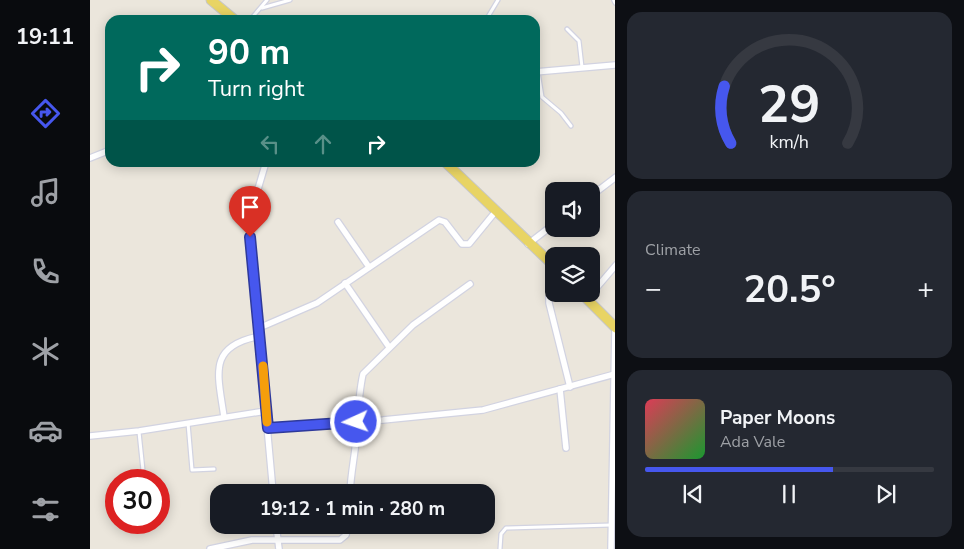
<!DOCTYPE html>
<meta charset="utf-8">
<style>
:root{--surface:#171b24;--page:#242831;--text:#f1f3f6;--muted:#9ea1a6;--line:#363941;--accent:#4657ee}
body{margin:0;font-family:"Nunito Sans",sans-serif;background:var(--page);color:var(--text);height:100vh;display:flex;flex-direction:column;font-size:19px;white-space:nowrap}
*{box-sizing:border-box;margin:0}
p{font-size:16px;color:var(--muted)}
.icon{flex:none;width:28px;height:28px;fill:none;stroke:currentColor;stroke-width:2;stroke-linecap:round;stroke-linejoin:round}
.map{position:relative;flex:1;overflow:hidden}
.drawer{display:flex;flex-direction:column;gap:12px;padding:12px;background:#0d0f14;width:349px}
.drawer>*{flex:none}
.banner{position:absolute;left:15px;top:15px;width:435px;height:152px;border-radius:15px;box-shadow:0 2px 12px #0003;background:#00695c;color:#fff;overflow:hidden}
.controls{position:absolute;left:455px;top:182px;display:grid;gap:10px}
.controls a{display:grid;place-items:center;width:55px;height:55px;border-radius:10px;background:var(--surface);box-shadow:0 2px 12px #0003;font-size:25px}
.speed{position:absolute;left:15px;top:469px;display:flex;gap:10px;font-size:25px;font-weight:700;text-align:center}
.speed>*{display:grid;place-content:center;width:65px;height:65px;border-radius:50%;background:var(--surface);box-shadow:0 2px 12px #0003;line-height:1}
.speed .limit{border:8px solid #d22;background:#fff;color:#111}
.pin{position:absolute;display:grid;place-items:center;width:42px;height:42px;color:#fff;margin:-51px -21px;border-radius:50% 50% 50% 0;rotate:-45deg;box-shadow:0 0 5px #0007}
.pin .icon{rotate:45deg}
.me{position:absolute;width:55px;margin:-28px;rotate:267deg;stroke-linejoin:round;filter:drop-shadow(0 0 4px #0008)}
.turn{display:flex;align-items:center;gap:18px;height:105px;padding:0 20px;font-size:22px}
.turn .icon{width:65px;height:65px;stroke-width:2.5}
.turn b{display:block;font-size:35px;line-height:42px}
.lanes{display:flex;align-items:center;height:48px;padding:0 20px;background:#0003;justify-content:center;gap:25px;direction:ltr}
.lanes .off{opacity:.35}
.big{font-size:38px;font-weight:700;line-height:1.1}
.drawer .tile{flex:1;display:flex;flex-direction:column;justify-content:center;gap:8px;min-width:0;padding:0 18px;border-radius:15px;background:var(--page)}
.drawer .dial{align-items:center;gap:0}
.dial svg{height:130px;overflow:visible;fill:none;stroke:var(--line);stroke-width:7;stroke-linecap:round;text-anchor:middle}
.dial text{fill:var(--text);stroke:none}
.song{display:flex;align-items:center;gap:15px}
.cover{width:60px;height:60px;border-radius:8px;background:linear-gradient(135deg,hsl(350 70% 55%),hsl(130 70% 35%))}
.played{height:5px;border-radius:2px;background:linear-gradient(90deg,var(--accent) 65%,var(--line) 65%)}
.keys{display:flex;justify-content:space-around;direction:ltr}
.heat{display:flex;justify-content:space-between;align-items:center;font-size:28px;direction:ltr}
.trip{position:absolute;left:120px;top:484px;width:285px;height:50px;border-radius:15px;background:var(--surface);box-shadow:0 2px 12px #0003;font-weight:700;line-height:50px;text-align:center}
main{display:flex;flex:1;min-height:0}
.tab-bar{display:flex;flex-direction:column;width:90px;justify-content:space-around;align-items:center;background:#090b0e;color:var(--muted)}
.tab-bar .icon{width:35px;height:35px}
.tab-bar .on{color:var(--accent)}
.tab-bar b{font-size:22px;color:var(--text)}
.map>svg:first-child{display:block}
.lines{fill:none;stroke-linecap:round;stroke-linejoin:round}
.service-casing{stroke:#d2d3e1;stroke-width:5.5}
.minor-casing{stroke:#d2d3e1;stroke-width:8}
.primary-casing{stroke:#c7c7c7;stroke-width:11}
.service{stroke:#fff;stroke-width:3}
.minor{stroke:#fff;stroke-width:5.5}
.primary{stroke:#e8d464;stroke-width:9}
.route-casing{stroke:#2e399b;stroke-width:12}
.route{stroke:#4657ee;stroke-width:9}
.slow{stroke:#f59e0b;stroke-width:9}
</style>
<main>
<nav class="tab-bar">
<b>19:11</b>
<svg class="icon on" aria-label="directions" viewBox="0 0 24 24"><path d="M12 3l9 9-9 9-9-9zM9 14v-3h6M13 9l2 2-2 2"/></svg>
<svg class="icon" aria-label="music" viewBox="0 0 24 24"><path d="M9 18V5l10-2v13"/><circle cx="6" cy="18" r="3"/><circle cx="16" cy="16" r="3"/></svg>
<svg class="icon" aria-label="phone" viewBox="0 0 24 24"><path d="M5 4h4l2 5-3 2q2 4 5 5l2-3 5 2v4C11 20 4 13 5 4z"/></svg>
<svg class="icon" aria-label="climate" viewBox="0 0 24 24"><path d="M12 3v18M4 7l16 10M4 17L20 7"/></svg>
<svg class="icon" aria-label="car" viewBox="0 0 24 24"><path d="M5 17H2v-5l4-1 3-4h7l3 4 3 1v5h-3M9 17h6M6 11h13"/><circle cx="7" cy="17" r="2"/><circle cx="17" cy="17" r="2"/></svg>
<svg class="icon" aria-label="filters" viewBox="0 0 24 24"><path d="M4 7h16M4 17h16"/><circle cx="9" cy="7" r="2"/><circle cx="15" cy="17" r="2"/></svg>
</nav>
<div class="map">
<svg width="526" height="549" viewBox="0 0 526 549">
<rect width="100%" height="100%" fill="#ebe6dc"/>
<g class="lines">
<defs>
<g id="service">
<polyline points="172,8 200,0"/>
<polyline points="160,20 177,0"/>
<polyline points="396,20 408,0"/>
<polyline points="477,29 489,41 492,67"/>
<polyline points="448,72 452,97 471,113 481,126"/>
<polyline points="98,423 102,470 124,469"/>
<polyline points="49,432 54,480"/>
<polyline points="410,549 411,534 416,528 521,525"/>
</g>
<g id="minor">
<polyline points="525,0 526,2"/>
<polyline points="445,72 526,65"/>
<polyline points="0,158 20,150"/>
<polyline points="176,162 165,199 160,237 183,492"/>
<polyline points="501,196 526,177"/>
<polyline points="248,222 279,267"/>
<polyline points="438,244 464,224"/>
<polyline points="255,283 299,347"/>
<polyline points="464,291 459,297 459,303 480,387"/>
<polyline points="497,299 526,265"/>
<polyline points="169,328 227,303 349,220 355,222 372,244 379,244 406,211"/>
<polyline points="470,389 476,448"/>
<path d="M134,417c-6,-43 -17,-71 36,-81"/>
<polyline points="178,428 293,420 393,410 525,374"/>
<polyline points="0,436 49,431 176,411"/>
<path d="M260,492c1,-21 6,-42 7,-63 1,-18 2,-37 6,-55l50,-49 57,-41"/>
<polyline points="186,525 189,549"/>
<polyline points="120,549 162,540 250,540 256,535 258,525"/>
<polyline points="521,549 525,328"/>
</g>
<g id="primary">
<polyline points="121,0 145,20"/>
<polyline points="355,162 464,266"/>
<polyline points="492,294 526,328"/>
</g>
</defs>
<use href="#service" class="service-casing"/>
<use href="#minor" class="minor-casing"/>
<use href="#primary" class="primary-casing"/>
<use href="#service" class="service"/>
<use href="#minor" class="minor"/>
<use href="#primary" class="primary"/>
</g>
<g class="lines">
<defs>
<polyline id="route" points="160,237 178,428 266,422"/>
</defs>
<use href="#route" class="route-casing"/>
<use href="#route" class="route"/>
<polyline class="slow" points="173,366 177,422"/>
</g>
</svg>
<div class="controls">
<a><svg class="icon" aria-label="sound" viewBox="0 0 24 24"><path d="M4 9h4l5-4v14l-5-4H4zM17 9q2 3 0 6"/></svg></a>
<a><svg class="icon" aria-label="layers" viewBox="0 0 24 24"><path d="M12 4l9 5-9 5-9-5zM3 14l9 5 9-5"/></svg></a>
</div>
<div class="speed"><div class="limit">30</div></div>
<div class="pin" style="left:160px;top:237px;background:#d93025"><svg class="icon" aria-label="arrive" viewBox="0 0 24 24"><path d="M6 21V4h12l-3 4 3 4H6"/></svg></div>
<svg class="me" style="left:266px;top:422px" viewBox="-20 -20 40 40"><circle r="17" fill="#4657ee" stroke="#fff" stroke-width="3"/><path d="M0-11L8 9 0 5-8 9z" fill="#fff"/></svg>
<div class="trip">19:12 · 1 min · 280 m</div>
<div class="banner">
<div class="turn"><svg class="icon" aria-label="right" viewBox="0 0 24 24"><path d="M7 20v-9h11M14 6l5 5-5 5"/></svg><div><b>90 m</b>Turn right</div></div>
<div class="lanes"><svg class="icon off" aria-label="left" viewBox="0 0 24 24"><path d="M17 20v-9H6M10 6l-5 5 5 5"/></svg><svg class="icon off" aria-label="ahead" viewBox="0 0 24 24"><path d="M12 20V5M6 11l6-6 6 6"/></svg><svg class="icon" aria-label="right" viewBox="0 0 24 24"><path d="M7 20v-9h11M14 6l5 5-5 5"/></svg></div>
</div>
</div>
<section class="drawer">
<div class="tile dial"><svg viewBox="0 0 100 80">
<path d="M14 69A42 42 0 1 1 86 69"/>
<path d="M14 69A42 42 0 0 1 10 34" stroke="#4657ee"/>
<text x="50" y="56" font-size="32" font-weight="700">29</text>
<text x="50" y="72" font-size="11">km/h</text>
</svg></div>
<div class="tile"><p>Climate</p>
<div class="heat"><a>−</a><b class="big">20.5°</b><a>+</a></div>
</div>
<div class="tile">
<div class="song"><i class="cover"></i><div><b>Paper Moons</b><p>Ada Vale</p></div></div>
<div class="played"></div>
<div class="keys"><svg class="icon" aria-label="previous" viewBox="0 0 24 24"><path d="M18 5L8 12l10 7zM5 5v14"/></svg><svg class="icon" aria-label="pause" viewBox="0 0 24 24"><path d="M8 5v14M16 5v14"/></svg><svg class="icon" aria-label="next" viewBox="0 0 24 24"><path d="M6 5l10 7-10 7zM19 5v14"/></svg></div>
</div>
</section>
</main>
